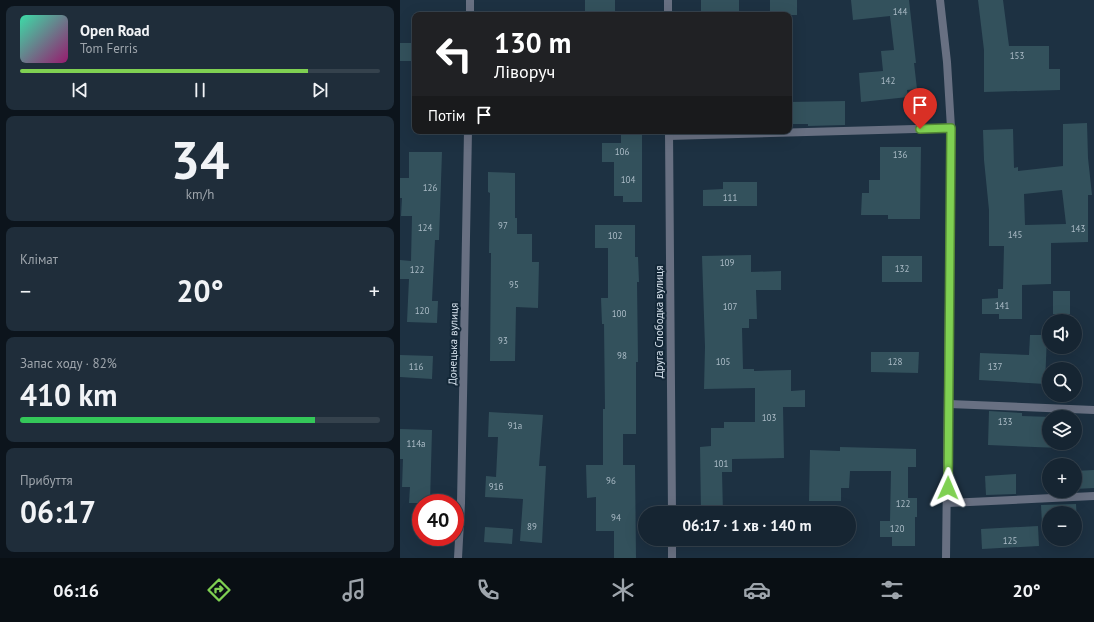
<!DOCTYPE html>
<html lang="uk">
<meta charset="utf-8">
<style>
:root{--surface:#162532;--page:#1f2d3a;--text:#f1f3f6;--muted:#9ea5ac;--line:#35424d;--accent:#7fd052}
body{margin:0;font-family:"PT Sans",sans-serif;background:var(--page);color:var(--text);height:100vh;display:flex;flex-direction:column;font-size:15px;white-space:nowrap}
*{box-sizing:border-box;margin:0}
p{font-size:13px;color:var(--muted)}
.icon{flex:none;width:22px;height:22px;fill:none;stroke:currentColor;stroke-width:2;stroke-linecap:round;stroke-linejoin:round}
.map{position:relative;flex:1;overflow:hidden}
.drawer{display:flex;flex-direction:column;gap:6px;padding:6px;background:#0c141c;width:400px}
.drawer>*{flex:none}
.top-card{position:absolute;left:12px;top:12px;width:380px;height:122px;border-radius:8px;box-shadow:0 4px 16px #0002,0 0 0 1px var(--line);background:#202124;color:#fff;overflow:hidden}
.tools{position:absolute;left:642px;top:314px;display:grid;gap:8px}
.tools a{display:grid;place-items:center;width:40px;height:40px;border-radius:50%;background:var(--surface);box-shadow:0 4px 16px #0002,0 0 0 1px var(--line);font-size:20px}
.speed{position:absolute;left:12px;top:494px;display:flex;gap:8px;font-size:20px;font-weight:700;text-align:center}
.speed>*{display:grid;place-content:center;width:52px;height:52px;border-radius:50%;background:var(--surface);box-shadow:0 4px 16px #0002,0 0 0 1px var(--line);line-height:1}
.speed .limit{border:6px solid #d22;background:#fff;color:#111}
.pin{position:absolute;display:grid;place-items:center;width:34px;height:34px;color:#fff;margin:-41px -17px;border-radius:50% 50% 50% 0;rotate:-45deg;box-shadow:0 0 4px #0007}
.pin .icon{rotate:45deg}
.me{position:absolute;width:44px;margin:-22px;rotate:1deg;stroke-linejoin:round;filter:drop-shadow(0 0 3px #0008)}
.turn{display:flex;align-items:center;gap:14px;height:84px;padding:0 16px;font-size:18px}
.turn .icon{width:52px;height:52px;stroke-width:2.5}
.turn b{display:block;font-size:28px;line-height:34px}
.then{display:flex;align-items:center;height:38px;padding:0 16px;background:#0003;gap:8px;font-size:15px}
.big{font-size:30px;font-weight:700;line-height:1.1}
.drawer .card{flex:1;display:flex;flex-direction:column;justify-content:center;gap:6px;min-width:0;padding:0 14px;border-radius:8px;background:var(--page)}
.drawer .dial{align-items:center;gap:0}
.dial b{font-size:52px;line-height:1}
.song{display:flex;align-items:center;gap:12px}
.cover{width:48px;height:48px;border-radius:6px;background:linear-gradient(135deg,hsl(160 70% 55%),hsl(320 70% 35%))}
.played{height:4px;border-radius:2px;background:linear-gradient(90deg,var(--accent) 80%,var(--line) 80%)}
.keys{display:flex;justify-content:space-around;direction:ltr}
.heat{display:flex;justify-content:space-between;align-items:center;font-size:22px;direction:ltr}
.charge{height:6px;border-radius:3px;background:linear-gradient(90deg,#34c759 82%,var(--line) 0)}
.trip{position:absolute;left:238px;top:506px;width:218px;height:40px;border-radius:20px;background:var(--surface);box-shadow:0 4px 16px #0002,0 0 0 1px var(--line);font-weight:700;line-height:40px;text-align:center}
.tabs{display:flex;height:64px;justify-content:space-around;align-items:center;background:#090f14;color:var(--muted)}
.tabs .icon{width:28px;height:28px}
.tabs .on{color:var(--accent)}
.tabs b{font-size:18px;color:var(--text)}
main{display:flex;flex:1;min-height:0}
.map>svg:first-child{display:block}
.building{fill:#33515c;fill-rule:evenodd}
.lines{fill:none;stroke-linecap:round;stroke-linejoin:round}
.service{stroke:#687082;stroke-width:8}
.minor{stroke:#687082;stroke-width:8}
.tertiary{stroke:#687082;stroke-width:8}
.route-casing{stroke:#538735;stroke-width:10}
.route{stroke:#7fd052;stroke-width:7}
.labels{text-anchor:middle;stroke-width:4;stroke-linejoin:round;paint-order:stroke}
.number-label{font-size:9px;fill:#acbcc7}
.street-label{font-size:11px;fill:#d4e0eb;stroke:#132737}
</style>
<main>
<section class="drawer">
<div class="card">
<div class="song"><i class="cover"></i><div><b>Open Road</b><p>Tom Ferris</p></div></div>
<div class="played"></div>
<div class="keys"><svg class="icon" aria-label="previous" viewBox="0 0 24 24"><path d="M18 5L8 12l10 7zM5 5v14"/></svg><svg class="icon" aria-label="pause" viewBox="0 0 24 24"><path d="M8 5v14M16 5v14"/></svg><svg class="icon" aria-label="next" viewBox="0 0 24 24"><path d="M6 5l10 7-10 7zM19 5v14"/></svg></div>
</div>
<div class="card dial"><b>34</b><p>km/h</p></div>
<div class="card"><p>Клімат</p>
<div class="heat"><a>−</a><b class="big">20°</b><a>+</a></div>
</div>
<div class="card"><p>Запас ходу · 82%</p><b class="big">410 km</b><div class="charge"></div></div>
<div class="card"><p>Прибуття</p><b class="big">06:17</b></div>
</section>
<div class="map">
<svg width="694" height="558" viewBox="0 0 694 558">
<rect width="100%" height="100%" fill="#1d3142"/>
<g class="building">
<rect x="185" y="0" width="30" height="15"/>
<rect x="301" y="0" width="38" height="15"/>
<rect x="370" y="0" width="27" height="15"/>
<polygon points="451,0 509,0 516,63 514,63 517,89 507,90 508,97 461,102 459,73 483,71 481,51 494,50 490,16 453,20"/>
<polygon points="578,0 603,0 609,46 649,46 649,69 660,69 660,90 584,92 584,50"/>
<rect x="0" y="43" width="15" height="18"/>
<polygon points="445,101 445,125 408,126 408,124 389,124 389,102"/>
<path d="M687,123l1,35 4,37h-4v47l-37,1v41l-29,1v34h-23v-5h-17v-15l16,-1v-9h5l1,-43h-15v-36l-5,-50 -1,-30 30,-1 1,39 4,-1v4l45,-5v-42zM662,190l4,34 -41,1 -1,-31z"/>
<polygon points="221,131 242,131 242,202 223,202 223,196 214,196 214,162 202,162 202,143 221,143"/>
<polygon points="480,147 521,147 520,219 488,219 488,215 461,215 462,193 469,193 469,180 480,180"/>
<polygon points="9,152 42,152 39,240 35,240 32,301 38,301 37,323 7,322 9,279 0,279 0,260 11,261 12,216 1,216 2,198 0,198 0,178 9,178"/>
<polygon points="88,172 115,173 115,218 117,218 117,234 132,234 132,262 139,262 138,308 116,307 115,361 90,361 91,253 89,253 90,193 88,192"/>
<polygon points="323,182 357,182 357,206 303,206 303,190 323,189"/>
<polygon points="195,225 235,225 235,257 238,257 239,282 237,282 238,362 236,362 236,434 223,434 223,465 235,465 236,558 214,558 214,531 196,531 196,497 187,498 186,465 203,465 203,409 205,409 204,324 202,324 201,298 208,298 208,248 195,248"/>
<polygon points="351,255 351,272 381,271 381,290 356,290 357,319 349,319 349,328 342,328 343,369 354,369 354,371 391,370 391,391 405,390 405,407 383,407 384,458 332,459 332,472 322,472 323,513 301,513 300,447 311,446 311,428 324,428 324,422 355,422 355,388 304,389 305,347 302,256"/>
<rect x="482" y="256" width="40" height="26"/>
<rect x="653" y="291" width="17" height="23"/>
<polygon points="630,335 647,335 645,384 579,380 580,353 629,355"/>
<polygon points="471,352 519,352 518,373 471,372"/>
<polygon points="0,355 33,356 32,379 0,377"/>
<polygon points="589,411 622,413 622,416 651,417 649,417 649,443 660,443 660,448 588,445"/>
<polygon points="89,412 143,415 139,466 146,466 142,543 120,541 123,499 85,497 86,476 96,477 98,437 88,437"/>
<polygon points="0,429 32,430 30,503 9,503 10,487 2,487 3,459 0,459"/>
<polygon points="440,447 516,449 516,467 508,467 508,498 517,498 517,517 515,517 515,546 492,546 492,537 480,537 480,521 490,521 491,471 450,471 449,488 441,488 441,501 409,501 410,450 440,451"/>
<polygon points="694,470 694,488 675,489 675,471"/>
<polygon points="616,474 616,494 586,495 585,476"/>
<polygon points="676,504 677,522 675,522 675,513 649,513 649,523 642,524 641,505"/>
<polygon points="638,526 639,546 582,549 581,529"/>
<polygon points="85,527 113,529 112,544 84,542"/>
</g>
<g class="lines">
<g class="service">
<polyline points="269,136 551,128"/>
<polyline points="549,404 694,410"/>
<polyline points="548,503 694,496"/>
</g>
<g class="minor">
<polyline points="268,0 268,15"/>
<polyline points="70,15 70,0"/>
<polyline points="269,131 272,513"/>
<polyline points="272,539 272,558"/>
<polyline points="58,558 61,503 68,131"/>
</g>
<polyline class="tertiary" points="540,0 547,62 551,128 546,558"/>
</g>
<g class="lines">
<defs>
<polyline id="route" points="520,129 551,128 548,488"/>
</defs>
<use href="#route" class="route-casing"/>
<use href="#route" class="route"/>
</g>
<g class="labels">
<g class="number-label">
<text x="500" y="15">144</text>
<text x="617" y="59">153</text>
<text x="488" y="84">142</text>
<text x="222" y="155">106</text>
<text x="500" y="158">136</text>
<text x="228" y="183">104</text>
<text x="30" y="191">126</text>
<text x="330" y="201">111</text>
<text x="103" y="229">97</text>
<text x="25" y="231">124</text>
<text x="678" y="232">143</text>
<text x="615" y="238">145</text>
<text x="215" y="239">102</text>
<text x="327" y="266">109</text>
<text x="502" y="272">132</text>
<text x="17" y="273">122</text>
<text x="114" y="288">95</text>
<text x="602" y="309">141</text>
<text x="330" y="310">107</text>
<text x="22" y="314">120</text>
<text x="219" y="317">100</text>
<text x="103" y="344">93</text>
<text x="222" y="359">98</text>
<text x="323" y="365">105</text>
<text x="495" y="365">128</text>
<text x="16" y="370">116</text>
<text x="595" y="370">137</text>
<text x="369" y="421">103</text>
<text x="605" y="425">133</text>
<text x="115" y="429">91а</text>
<text x="16" y="447">114а</text>
<text x="321" y="467">101</text>
<text x="211" y="484">96</text>
<text x="96" y="490">91б</text>
<text x="503" y="507">122</text>
<text x="216" y="521">94</text>
<text x="132" y="530">89</text>
<text x="497" y="532">120</text>
<text x="610" y="544">125</text>
</g>
<g class="street-label">
<text transform="translate(259 322) rotate(-90)" y="4">Друга Слободка вулиця</text>
<text transform="translate(53 344) rotate(-89)" y="4">Донецька вулиця</text>
</g>
</g>
</svg>
<div class="tools">
<a><svg class="icon" aria-label="sound" viewBox="0 0 24 24"><path d="M4 9h4l5-4v14l-5-4H4zM17 9q2 3 0 6"/></svg></a>
<a><svg class="icon" aria-label="search" viewBox="0 0 24 24"><circle cx="10" cy="10" r="6"/><path d="M15 15l6 6"/></svg></a>
<a><svg class="icon" aria-label="layers" viewBox="0 0 24 24"><path d="M12 4l9 5-9 5-9-5zM3 14l9 5 9-5"/></svg></a>
<a>+</a>
<a>−</a>
</div>
<div class="speed"><div class="limit">40</div></div>
<div class="pin" style="left:520px;top:129px;background:#d93025"><svg class="icon" aria-label="arrive" viewBox="0 0 24 24"><path d="M6 21V4h12l-3 4 3 4H6"/></svg></div>
<svg class="me" style="left:548px;top:488px" viewBox="-20 -20 40 40"><path d="M0-17L14 15 0 8-14 15z" fill="#7fd052" stroke="#fff" stroke-width="4"/></svg>
<div class="trip">06:17 · 1 хв · 140 m</div>
<div class="top-card">
<div class="turn"><svg class="icon" aria-label="left" viewBox="0 0 24 24"><path d="M17 20v-9H6M10 6l-5 5 5 5"/></svg><div><b>130 m</b>Ліворуч</div></div>
<div class="then">Потім<svg class="icon" aria-label="arrive" viewBox="0 0 24 24"><path d="M6 21V4h12l-3 4 3 4H6"/></svg></div>
</div>
</div>
</main>
<nav class="tabs">
<b>06:16</b>
<svg class="icon on" aria-label="directions" viewBox="0 0 24 24"><path d="M12 3l9 9-9 9-9-9zM9 14v-3h6M13 9l2 2-2 2"/></svg>
<svg class="icon" aria-label="music" viewBox="0 0 24 24"><path d="M9 18V5l10-2v13"/><circle cx="6" cy="18" r="3"/><circle cx="16" cy="16" r="3"/></svg>
<svg class="icon" aria-label="phone" viewBox="0 0 24 24"><path d="M5 4h4l2 5-3 2q2 4 5 5l2-3 5 2v4C11 20 4 13 5 4z"/></svg>
<svg class="icon" aria-label="climate" viewBox="0 0 24 24"><path d="M12 3v18M4 7l16 10M4 17L20 7"/></svg>
<svg class="icon" aria-label="car" viewBox="0 0 24 24"><path d="M5 17H2v-5l4-1 3-4h7l3 4 3 1v5h-3M9 17h6M6 11h13"/><circle cx="7" cy="17" r="2"/><circle cx="17" cy="17" r="2"/></svg>
<svg class="icon" aria-label="filters" viewBox="0 0 24 24"><path d="M4 7h16M4 17h16"/><circle cx="9" cy="7" r="2"/><circle cx="15" cy="17" r="2"/></svg>
<b>20°</b>
</nav>
